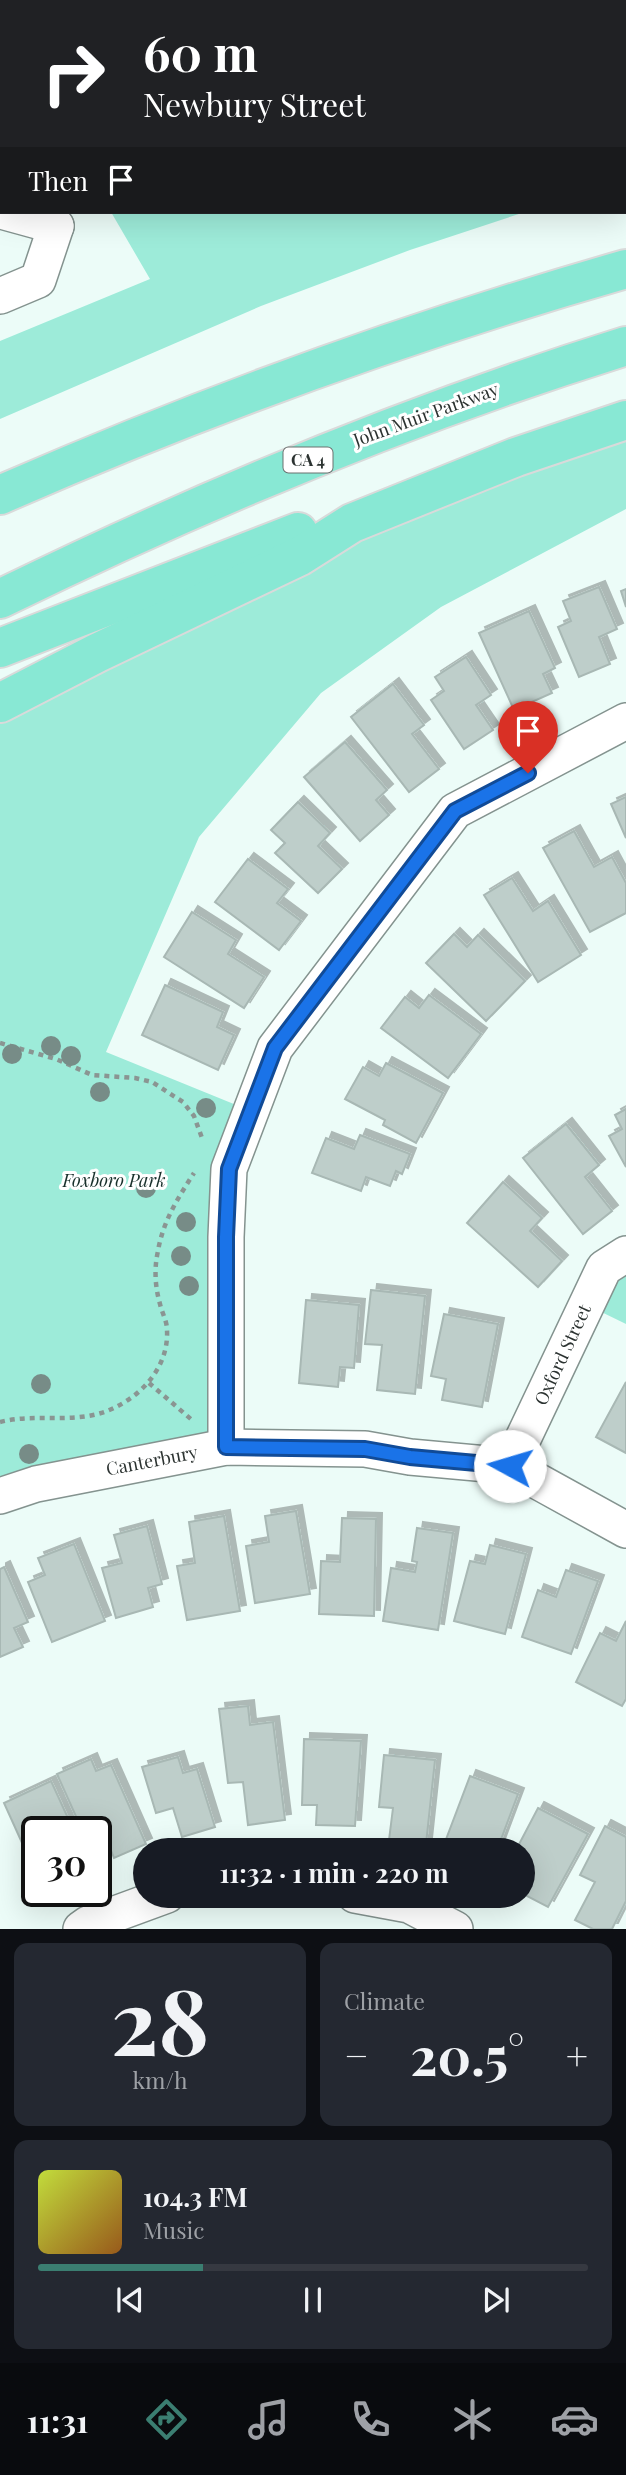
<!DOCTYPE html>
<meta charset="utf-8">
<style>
:root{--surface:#171b24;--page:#242831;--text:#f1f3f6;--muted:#9ea1a6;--line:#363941;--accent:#3b7e71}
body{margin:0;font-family:"Playfair Display",serif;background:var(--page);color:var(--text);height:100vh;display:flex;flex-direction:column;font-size:26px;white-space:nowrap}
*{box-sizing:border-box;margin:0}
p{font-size:23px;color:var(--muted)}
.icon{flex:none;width:38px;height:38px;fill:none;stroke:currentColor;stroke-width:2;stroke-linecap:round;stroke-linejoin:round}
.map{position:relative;height:1929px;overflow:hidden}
.panel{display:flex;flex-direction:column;gap:14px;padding:14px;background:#0d0f14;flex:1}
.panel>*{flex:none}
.guide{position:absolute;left:0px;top:0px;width:626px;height:214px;box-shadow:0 7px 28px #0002;background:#202124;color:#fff;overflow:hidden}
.speed{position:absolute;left:21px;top:1816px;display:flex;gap:14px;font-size:35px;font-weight:700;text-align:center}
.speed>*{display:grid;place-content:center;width:91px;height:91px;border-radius:50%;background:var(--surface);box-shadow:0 7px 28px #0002;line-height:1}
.speed .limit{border:4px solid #111;border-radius:10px;background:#fff;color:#111}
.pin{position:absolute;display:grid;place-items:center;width:60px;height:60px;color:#fff;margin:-72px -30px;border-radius:50% 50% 50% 0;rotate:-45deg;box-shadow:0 0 7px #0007}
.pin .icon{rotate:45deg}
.me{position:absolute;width:77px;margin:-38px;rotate:276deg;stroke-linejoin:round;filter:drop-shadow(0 0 5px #0008)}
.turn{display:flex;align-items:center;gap:24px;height:147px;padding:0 28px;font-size:32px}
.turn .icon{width:91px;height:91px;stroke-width:2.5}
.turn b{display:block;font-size:49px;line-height:60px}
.then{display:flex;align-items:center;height:66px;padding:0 28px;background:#0003;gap:14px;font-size:26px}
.big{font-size:52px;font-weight:700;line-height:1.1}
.panel .tile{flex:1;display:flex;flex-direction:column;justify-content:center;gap:10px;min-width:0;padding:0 24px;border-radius:14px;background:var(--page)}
.panel .dial{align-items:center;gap:0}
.dial b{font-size:91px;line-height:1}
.song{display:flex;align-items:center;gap:21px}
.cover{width:84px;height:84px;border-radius:10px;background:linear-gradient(135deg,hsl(70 70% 55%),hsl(30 70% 35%))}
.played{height:7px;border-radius:4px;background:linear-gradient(90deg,var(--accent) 30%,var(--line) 30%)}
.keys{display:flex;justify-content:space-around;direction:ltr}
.heat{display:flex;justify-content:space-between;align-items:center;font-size:38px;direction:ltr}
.panel .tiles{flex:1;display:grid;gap:14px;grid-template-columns:1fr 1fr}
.tile:last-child{grid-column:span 2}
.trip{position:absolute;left:133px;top:1838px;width:402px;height:70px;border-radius:35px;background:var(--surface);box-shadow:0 7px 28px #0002;font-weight:700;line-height:70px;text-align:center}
.menu{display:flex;height:112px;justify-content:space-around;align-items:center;background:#090b0e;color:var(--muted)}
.menu .icon{width:49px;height:49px}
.menu .on{color:var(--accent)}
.menu b{font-size:32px;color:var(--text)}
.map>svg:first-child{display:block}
.green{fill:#9debd9}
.building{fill:#bececa;stroke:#a8b8b4;stroke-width:2;filter:url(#shadow)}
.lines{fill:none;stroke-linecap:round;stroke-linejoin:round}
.minor-casing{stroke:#84938f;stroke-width:38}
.highway-casing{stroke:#d9dada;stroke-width:42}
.path{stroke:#8a9592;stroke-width:4.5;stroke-dasharray:5 5;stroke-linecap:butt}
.minor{stroke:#fff;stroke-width:35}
.highway{stroke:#88e8d4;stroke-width:38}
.tree{fill:#778c87}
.route-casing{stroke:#114b97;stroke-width:18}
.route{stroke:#1a73e8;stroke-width:12}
.labels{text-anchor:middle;stroke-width:6;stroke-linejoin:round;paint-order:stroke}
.shield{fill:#fff;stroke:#6b706f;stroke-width:2}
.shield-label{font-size:16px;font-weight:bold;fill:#2c3331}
.street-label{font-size:18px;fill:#2c3331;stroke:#fff}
.park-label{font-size:18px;font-style:italic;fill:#18302b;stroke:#fff}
</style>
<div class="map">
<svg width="626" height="1929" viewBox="0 0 626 1929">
<defs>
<filter id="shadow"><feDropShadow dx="6" dy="-6" stdDeviation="0" flood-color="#0004"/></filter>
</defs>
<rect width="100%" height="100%" fill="#ecfcf8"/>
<g class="green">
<polygon points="0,0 626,0 626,179 625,2 2,2 2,25"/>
<polygon points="111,212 525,212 410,250 261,306 0,419 0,341 150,279"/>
<polygon points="626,420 626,509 441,607 321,693 199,837 106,1052 251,1111 229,1169 226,1447 0,1496 0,703 97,653"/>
<polygon points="626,1254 626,1324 587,1305"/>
</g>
<g class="building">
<polygon points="599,587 617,629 599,637 610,664 579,677 558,627 571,621 563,601"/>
<polygon points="626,589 626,607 621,591"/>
<polygon points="529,611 555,668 543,674 552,693 514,710 479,633"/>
<polygon points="466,657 491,695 476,705 493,730 464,749 431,700 444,691 435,677"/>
<polygon points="393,684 424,725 412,734 439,769 409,792 351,717"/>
<polygon points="345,742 387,790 376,800 389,815 360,841 304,777"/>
<polygon points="626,797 626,838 611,804"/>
<polygon points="298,802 330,833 318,846 342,869 318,893 275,853 285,843 271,830"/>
<polygon points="574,831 594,867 612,857 626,883 626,913 590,932 543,848"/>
<polygon points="248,859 288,889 277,903 301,921 279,950 215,902"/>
<polygon points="512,878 533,911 548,901 581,955 538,982 484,895"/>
<polygon points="192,912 236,940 228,954 264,977 244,1008 164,957"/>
<polygon points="454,934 467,947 478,935 525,981 486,1021 426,963"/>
<polygon points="165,985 223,1012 217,1027 234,1035 218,1070 142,1035"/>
<polygon points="429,995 481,1034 448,1078 381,1028 405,997 419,1008"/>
<polygon points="386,1063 443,1093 416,1143 383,1125 385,1120 345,1099 363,1067 379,1076"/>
<polygon points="626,1109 626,1167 609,1136 622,1129 615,1115"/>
<polygon points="566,1124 599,1165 585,1177 612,1211 583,1234 523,1158"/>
<polygon points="360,1135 410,1154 402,1174 396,1171 390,1186 366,1177 361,1191 312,1173 326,1138 354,1149"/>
<polygon points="503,1182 542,1218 530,1231 562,1261 538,1287 467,1223"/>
<polygon points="371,1290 425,1296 415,1394 377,1390 382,1345 365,1344"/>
<polygon points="306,1300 359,1305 354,1368 340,1367 338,1387 299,1383"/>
<polygon points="444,1314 498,1324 482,1407 442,1400 446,1379 431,1376"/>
<polygon points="626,1382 626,1453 596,1437"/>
<polygon points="296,1511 310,1594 255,1603 246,1546 269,1542 265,1516"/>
<polygon points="224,1516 240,1611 187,1620 177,1566 195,1563 189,1522"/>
<polygon points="342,1518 376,1519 374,1616 319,1614 321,1561 340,1562"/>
<polygon points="147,1526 162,1584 148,1588 153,1607 116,1618 102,1568 122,1563 114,1535"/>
<polygon points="417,1528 453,1533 438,1630 383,1621 391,1568 415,1572 417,1562 412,1561"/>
<polygon points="74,1544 105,1621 52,1642 28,1582 45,1575 38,1558"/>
<polygon points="490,1545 526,1554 505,1634 454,1621 470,1561 485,1564"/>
<polygon points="4,1567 28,1622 14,1628 23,1647 0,1657 0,1569"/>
<polygon points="566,1570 598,1581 571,1654 522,1637 538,1590 556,1597"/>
<polygon points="626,1621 626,1699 622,1706 576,1682 600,1633 616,1641"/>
<polygon points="248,1706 250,1725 273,1722 285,1820 248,1825 243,1782 228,1783 219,1709"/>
<polygon points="304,1739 361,1741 355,1826 316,1825 317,1805 302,1805"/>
<polygon points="384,1755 435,1760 426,1844 389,1840 393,1808 379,1807"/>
<polygon points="178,1757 183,1773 197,1769 215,1827 182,1837 173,1808 156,1813 142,1767"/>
<polygon points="91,1759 96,1771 111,1765 146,1844 114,1858 103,1831 96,1834 96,1832 83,1832 57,1774"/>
<polygon points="470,1776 518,1794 497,1850 442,1850"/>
<polygon points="51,1781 73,1829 67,1832 37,1832 37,1876 4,1803"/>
<polygon points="538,1808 588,1834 548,1907 523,1894 523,1850 516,1850"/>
<polygon points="605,1826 626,1837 626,1901 612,1929 593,1929 575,1920 595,1882 580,1875"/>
</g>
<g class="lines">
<defs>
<g id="minor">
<polyline points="0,161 2,163"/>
<polyline points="5,212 56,226"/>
<polyline points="0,296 38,280 56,226"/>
<polyline points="226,1447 226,1237 229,1169 275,1048 455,811 626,721"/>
<polyline points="510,1466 604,1268 626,1254"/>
<polyline points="0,1496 36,1484 226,1447 365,1449 410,1457 510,1466 626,1530"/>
<polyline points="355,1895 409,1905 455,1929"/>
<polyline points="81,1929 88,1924 167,1895"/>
</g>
<g id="highway">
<path d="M0,495c203,-89 413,-165 626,-226"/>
<path d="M0,599c202,-99 411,-186 626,-253"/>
<polyline points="0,648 298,532"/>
<polyline points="0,703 97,653 300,556 352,523 516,457 626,420"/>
</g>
</defs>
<use href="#minor" class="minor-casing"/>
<use href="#highway" class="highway-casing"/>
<g class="path">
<polyline points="0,1043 56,1059 92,1075 135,1078 152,1082 183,1102 194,1116 202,1138"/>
<polyline points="149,1383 192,1420"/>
<path d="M0,1422c35,-9 73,2 107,-11 33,-13 62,-43 60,-81 0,-9 -5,-17 -7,-26 -5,-17 -6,-36 -2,-53 5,-30 20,-53 36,-78"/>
</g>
<use href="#minor" class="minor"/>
<use href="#highway" class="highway"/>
</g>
<g class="tree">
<circle cx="51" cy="1046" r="10"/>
<circle cx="12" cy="1054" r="10"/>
<circle cx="71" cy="1056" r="10"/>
<circle cx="100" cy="1092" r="10"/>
<circle cx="206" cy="1108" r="10"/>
<circle cx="146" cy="1188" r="10"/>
<circle cx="186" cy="1222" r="10"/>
<circle cx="181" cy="1256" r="10"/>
<circle cx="189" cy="1286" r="10"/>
<circle cx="41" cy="1384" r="10"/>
<circle cx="29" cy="1454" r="10"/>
</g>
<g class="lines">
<defs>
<polyline id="route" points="510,1466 410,1457 365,1449 226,1447 226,1237 229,1169 275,1048 455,811 528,773"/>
</defs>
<use href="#route" class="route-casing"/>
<use href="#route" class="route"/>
</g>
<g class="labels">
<rect class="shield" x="283.5" y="447.5" width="49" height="25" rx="5"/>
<g class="shield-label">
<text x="308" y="466">CA 4</text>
</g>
<g class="street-label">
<text transform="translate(426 415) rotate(-20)" y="6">John Muir Parkway</text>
<text transform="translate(563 1355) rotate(-65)" y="6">Oxford Street</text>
<text transform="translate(152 1461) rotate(-11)" y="6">Canterbury</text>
</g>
<g class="park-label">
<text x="114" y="1187">Foxboro Park</text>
</g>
</g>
</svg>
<div class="speed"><div class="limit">30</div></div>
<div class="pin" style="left:528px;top:773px;background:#d93025"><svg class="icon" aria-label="arrive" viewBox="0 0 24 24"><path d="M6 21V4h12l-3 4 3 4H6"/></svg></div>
<svg class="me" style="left:510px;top:1466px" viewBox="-20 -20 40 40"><circle r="19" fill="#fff"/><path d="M0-13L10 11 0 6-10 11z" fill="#1a73e8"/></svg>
<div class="trip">11:32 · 1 min · 220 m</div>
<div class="guide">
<div class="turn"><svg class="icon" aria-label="right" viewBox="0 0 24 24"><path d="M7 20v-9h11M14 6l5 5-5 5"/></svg><div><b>60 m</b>Newbury Street</div></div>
<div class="then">Then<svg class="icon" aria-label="arrive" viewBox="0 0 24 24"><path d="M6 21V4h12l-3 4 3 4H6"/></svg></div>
</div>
</div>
<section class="panel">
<div class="tiles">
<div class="tile dial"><b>28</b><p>km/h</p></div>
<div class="tile"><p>Climate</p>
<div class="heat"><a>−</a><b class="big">20.5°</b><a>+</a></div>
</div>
<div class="tile">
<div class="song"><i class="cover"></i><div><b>104.3 FM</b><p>Music</p></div></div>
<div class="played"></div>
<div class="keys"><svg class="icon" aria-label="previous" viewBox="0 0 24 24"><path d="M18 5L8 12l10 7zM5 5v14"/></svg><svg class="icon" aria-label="pause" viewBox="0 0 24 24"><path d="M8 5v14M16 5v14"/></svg><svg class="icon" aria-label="next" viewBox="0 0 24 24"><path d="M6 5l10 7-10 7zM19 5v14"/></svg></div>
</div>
</div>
</section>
<nav class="menu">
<b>11:31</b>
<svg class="icon on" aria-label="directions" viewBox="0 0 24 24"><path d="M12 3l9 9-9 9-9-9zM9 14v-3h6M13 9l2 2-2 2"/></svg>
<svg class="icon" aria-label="music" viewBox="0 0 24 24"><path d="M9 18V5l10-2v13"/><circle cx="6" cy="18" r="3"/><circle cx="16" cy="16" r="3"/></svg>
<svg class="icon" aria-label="phone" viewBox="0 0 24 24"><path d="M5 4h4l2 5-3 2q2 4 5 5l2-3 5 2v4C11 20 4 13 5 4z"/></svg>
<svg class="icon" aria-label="climate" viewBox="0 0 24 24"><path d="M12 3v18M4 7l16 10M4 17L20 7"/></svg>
<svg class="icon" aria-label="car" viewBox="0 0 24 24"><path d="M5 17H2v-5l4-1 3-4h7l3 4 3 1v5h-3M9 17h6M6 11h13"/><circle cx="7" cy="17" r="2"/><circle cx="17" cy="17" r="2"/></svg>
</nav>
